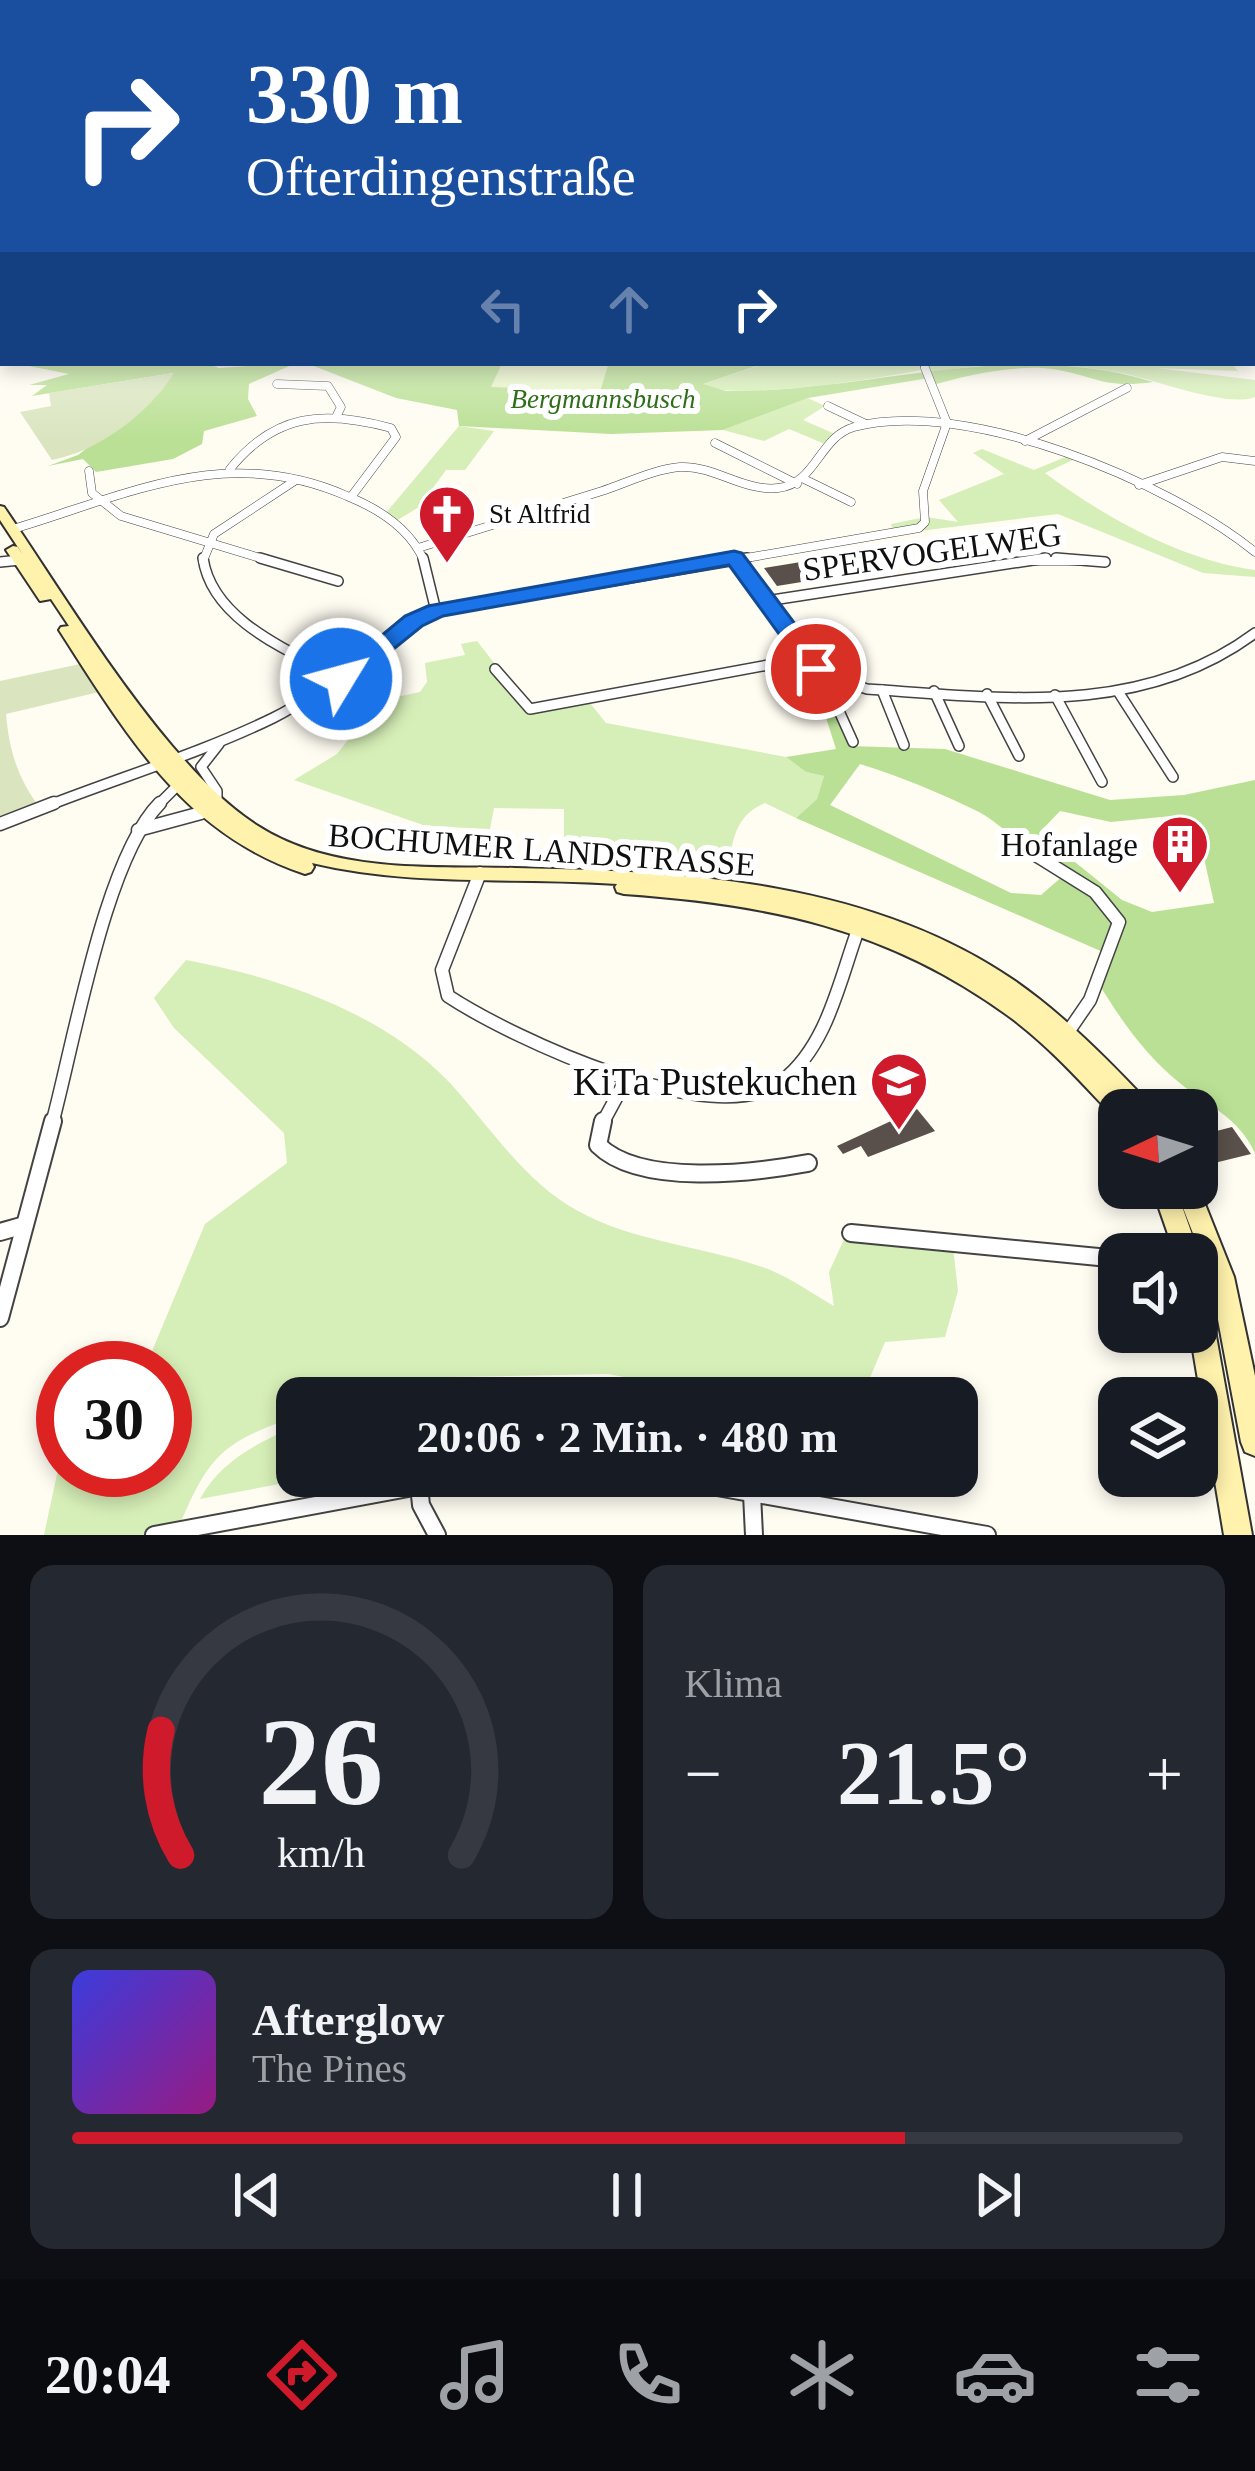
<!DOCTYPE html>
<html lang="de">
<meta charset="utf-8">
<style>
:root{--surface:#171b24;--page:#242831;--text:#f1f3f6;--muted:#9ea1a6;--line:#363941;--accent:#ce1a2b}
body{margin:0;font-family:"Times New Roman",serif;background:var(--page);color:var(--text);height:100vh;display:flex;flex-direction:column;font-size:45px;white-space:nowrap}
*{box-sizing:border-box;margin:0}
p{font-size:39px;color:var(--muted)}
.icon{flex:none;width:66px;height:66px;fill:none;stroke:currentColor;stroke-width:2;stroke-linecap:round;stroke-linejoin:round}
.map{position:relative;height:1535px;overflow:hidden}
.sheet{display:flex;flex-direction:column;gap:30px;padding:30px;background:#0d0f14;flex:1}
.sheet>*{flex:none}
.guide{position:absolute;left:0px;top:0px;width:1257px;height:366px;box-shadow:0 6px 18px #0003;background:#1a4fa0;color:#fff;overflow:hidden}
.needle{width:78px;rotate:266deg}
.buttons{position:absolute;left:1098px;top:1089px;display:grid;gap:24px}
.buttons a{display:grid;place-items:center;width:120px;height:120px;border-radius:24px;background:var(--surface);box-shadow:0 6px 18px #0003;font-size:60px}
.speed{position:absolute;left:36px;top:1341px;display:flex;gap:24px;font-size:60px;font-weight:700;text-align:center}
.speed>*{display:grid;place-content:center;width:156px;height:156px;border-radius:50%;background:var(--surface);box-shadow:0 6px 18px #0003;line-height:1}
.speed .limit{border:18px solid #d22;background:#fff;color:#111}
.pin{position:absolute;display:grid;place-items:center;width:102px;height:102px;color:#fff;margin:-51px;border:6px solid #fff;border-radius:50%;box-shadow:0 3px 12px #0007}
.me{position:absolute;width:132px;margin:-66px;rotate:53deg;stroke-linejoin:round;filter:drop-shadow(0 0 9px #0008)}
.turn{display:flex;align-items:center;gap:42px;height:252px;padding:0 48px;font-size:54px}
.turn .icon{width:156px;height:156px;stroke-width:2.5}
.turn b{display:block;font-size:84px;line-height:102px}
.lanes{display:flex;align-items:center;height:114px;padding:0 48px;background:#0003;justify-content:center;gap:60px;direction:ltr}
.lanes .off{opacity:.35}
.big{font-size:90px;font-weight:600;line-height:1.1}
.sheet .widget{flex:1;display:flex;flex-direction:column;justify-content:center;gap:18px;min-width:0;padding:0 42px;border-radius:24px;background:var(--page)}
.sheet .dial{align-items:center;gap:0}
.dial svg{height:312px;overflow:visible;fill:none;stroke:var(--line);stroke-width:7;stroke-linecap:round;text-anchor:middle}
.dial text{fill:var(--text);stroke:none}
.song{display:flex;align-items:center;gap:36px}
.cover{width:144px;height:144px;border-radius:18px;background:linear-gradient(135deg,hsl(240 70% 55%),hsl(310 70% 35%))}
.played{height:12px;border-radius:6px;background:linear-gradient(90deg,var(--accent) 75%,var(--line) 75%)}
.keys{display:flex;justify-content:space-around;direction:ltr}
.heat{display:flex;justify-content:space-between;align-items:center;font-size:66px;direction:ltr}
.sheet .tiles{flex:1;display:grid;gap:30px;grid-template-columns:1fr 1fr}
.widget:last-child{grid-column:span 2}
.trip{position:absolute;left:276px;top:1377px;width:702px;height:120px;border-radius:24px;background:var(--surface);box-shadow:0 6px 18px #0003;font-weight:600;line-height:120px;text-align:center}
.tabs{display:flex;height:192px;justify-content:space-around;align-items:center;background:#090b0e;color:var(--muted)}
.tabs .icon{width:84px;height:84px}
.tabs .on{color:var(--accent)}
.tabs b{font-size:54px;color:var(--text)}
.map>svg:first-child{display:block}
.green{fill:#d6eeb7}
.forest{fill:#bae095;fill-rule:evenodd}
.cemetery{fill:#dae5c0}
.pitch{fill:#e8f4ca}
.building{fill:#59504b}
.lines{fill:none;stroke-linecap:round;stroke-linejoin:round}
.street-far4-casing{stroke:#434343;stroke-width:8}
.street-far3-casing{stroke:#434343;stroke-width:9}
.street-far2-casing{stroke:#434343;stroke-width:12}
.street-far1-casing{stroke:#434343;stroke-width:15}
.street-casing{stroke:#434343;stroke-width:20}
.secondary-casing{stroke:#323232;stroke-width:4}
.street-far4{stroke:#fff;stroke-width:6}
.street-far3{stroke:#fff;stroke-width:8}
.street-far2{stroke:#fff;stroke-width:9}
.street-far1{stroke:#fff;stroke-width:12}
.street{stroke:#fff;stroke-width:16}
.secondary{fill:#fff2ad;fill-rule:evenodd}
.route{fill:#1a73e8;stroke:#114b97;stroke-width:3}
.labels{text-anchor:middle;stroke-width:12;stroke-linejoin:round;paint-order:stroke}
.far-park-label{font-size:27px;font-style:italic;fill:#2f6e19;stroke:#fff}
.far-poi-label{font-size:27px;fill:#101010;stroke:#fff;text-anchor:start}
.street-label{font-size:33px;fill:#101010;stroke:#fff}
.poi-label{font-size:33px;fill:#101010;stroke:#fff;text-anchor:end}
.near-poi-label{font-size:39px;fill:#101010;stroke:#fff;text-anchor:end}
</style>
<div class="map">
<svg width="1255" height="1535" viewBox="0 0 1255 1535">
<rect width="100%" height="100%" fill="#fffcf2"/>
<g class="green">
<path d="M766,363h466l6,8 -82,-3 99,12v17c-28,11 -99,-17 -133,-24 -60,-11 -134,-15 -193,2l-4,-6c-34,8 -200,34 -222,15z"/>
<polygon points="808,398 825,406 803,420 835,434 825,444 789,429 764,441 723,430"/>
<polygon points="459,426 494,431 465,470 446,470 419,507 396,521 385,514"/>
<path d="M982,449l52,21 34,-14 7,3 -30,14c59,44 136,87 210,97v7l-52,-4 -145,-59 -164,20 -3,-10 35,-7 32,5 -19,-22 65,-26 -31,-21z"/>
<path d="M477,641l53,68 56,-11 20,25 180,34 20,15 18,4 -7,23 -21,19 -31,-15c-34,13 -34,47 -38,80l-105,-8 2,-23 -60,-1v-42l-70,-1 -4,21 -64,-3 -132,-46 43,-26 24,-31 31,-9v-16l28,-6 7,-10 -2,-19 40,-8 -4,-11z"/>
<path d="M186,960c92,17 196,52 263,122 40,43 75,100 129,129 56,31 124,35 184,56 25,8 49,26 72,39l-5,-34 18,-39 106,13 5,45 -13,46 -60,5 -21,50 -129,6 -127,-24 -154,3 -3,15 -154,6v18c-76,27 -88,39 -119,113l-33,6h-101l19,-89v24h102v-102h-20l60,-144 82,-61 -3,-30 -110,-105 -20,-30z"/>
<path d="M289,1429l1,53 -90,17c19,-36 54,-54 89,-70z"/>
</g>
<g class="forest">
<polygon points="206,363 219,368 296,363 249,384 248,399 257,416 204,431 202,444 173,459 96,472 83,459 48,466 78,455 161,391 173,373 32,396 47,385 29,385 69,374 24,365"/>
<path d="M306,363h459l-62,21 23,7c145,2 283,-54 427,-9 -52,7 -55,-6 -101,-13 -32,-5 -87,6 -119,16l-4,-7 -121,20 -85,32 -112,4 -152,-8 -2,-16 -61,-12z"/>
<path d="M816,669l21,12 -2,29 14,36 96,3 165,51 74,-5 71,-15v373c-16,-35 -45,-46 -74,-69 -35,-28 -59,-62 -82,-100l13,-28 -316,-138 21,-19 7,-23 -18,-4 -20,-15 50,-8 -22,-69zM860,764c42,13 80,29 119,48 19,10 27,23 49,30l1,13 35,20 -23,20 -30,-2 -181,-88zM1060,811l51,11 60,-6 31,33 12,54 -62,9 -30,-12 -83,-67z"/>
</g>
<g class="cemetery">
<path d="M174,373c-26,41 -75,78 -122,87l-32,-48 31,-6 -2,-13z"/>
<path d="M80,664l19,28 -93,22c3,36 12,66 35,95l-41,15v-143z"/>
</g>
<polygon class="pitch" points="502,363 511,363 608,365 600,392 491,387"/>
<g class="building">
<polygon points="801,562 814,580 777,586 764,568"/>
<polygon points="917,1109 935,1131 868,1157 861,1146 843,1154 837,1146"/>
<polygon points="1232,1127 1251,1154 1202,1166 1197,1136"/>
</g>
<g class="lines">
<defs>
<polyline id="street-far4" points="923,363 926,371"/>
<g id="street-far3">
<polyline points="277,384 328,386 341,407 337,415"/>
<polyline points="828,406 866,424"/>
<polyline points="1025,441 1127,388"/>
<polyline points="715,443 797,484"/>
<path d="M230,469c45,-56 94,-59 161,-41l5,9 -45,60"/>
<polyline points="89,471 92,493 121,516 270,561"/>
<polyline points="804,479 851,502"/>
<polyline points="1139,485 1222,457 1255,461"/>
<path d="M13,529c117,-35 213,-86 334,-33 32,13 63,32 77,65"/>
<path d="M418,548c61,-19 122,-38 184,-57 24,-8 53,-22 78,-24 34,-2 64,25 98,21 38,-4 41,-51 76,-61 112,-30 315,55 401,125"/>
<polyline points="14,561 20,560"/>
<polyline points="203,561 214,534 296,480"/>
<polyline points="729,561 919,528 925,522 923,491 947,423 925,368"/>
<polyline points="1027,561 1089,561"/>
</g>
<g id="street-far2">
<path d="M203,558c9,63 87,93 138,120"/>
<polyline points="260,558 338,581"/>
<polyline points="423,558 436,611"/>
<path d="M734,558c37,54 66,112 133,131 134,9 274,29 388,-56"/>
<polyline points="1056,558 1105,562"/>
<polyline points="0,562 20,560"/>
<polyline points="766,601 1046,558"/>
<polyline points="495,669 530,709 806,658"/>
<polyline points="840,682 839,711 853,742"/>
<polyline points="882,690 904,745"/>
<polyline points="934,691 959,746"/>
<polyline points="1119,693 1173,777"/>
<polyline points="987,694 1019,756"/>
<polyline points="1055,695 1102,782"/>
<polyline points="217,801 217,791 201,767 219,744"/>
<path d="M47,806c74,-29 154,-53 226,-88 59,-29 104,-81 163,-107l311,-53"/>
<polyline points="157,806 176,787"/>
</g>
<g id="street-far1">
<polyline points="0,824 54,803"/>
<polyline points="138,830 201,813"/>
<polyline points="1034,854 1095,892 1119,922 1090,1000 1066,1035"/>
<path d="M480,873l-38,97 6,26c64,42 266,137 334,85 46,-35 58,-103 77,-154"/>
<path d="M52,1124c22,-81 53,-266 108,-321"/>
<polyline points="602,1124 629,1074"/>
</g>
<g id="street">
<path d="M603,1121l-5,24c42,42 156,28 210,18"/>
<polyline points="0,1232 21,1226"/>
<polyline points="851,1233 1119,1259"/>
<polyline points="1197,1267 1219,1276"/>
<polyline points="0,1318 53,1121"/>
<polyline points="656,1476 987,1535"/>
<polyline points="419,1485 421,1505 437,1535"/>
<polyline points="752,1494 754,1535"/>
<polyline points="154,1535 473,1476"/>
</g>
<g id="secondary">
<rect x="0" y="227" width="3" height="4"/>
<path d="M0,506l4,1c55,81 105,164 168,239 25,29 53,59 86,80 75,48 173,40 257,42 170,3 355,13 500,113 50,35 92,78 134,122l3,7h-33v9l-5,-2c-34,-36 -67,-73 -107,-102 -120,-87 -239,-111 -383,-121l-7,-2 -2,-5 2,-3c-102,-7 -205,3 -305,-21l2,4 -3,5 -6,2c-122,-40 -180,-142 -246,-244l2,-3 8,-1 -18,-27 -11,2 -34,-51 7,-4 5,1 5,8 -23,-35z"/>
<polygon points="1197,1184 1234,1277 1255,1376 1255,1456 1245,1452 1241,1442 1210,1277 1178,1195 1199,1254 1197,1259 1197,1254 1175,1254 1152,1188 1197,1188"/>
<polygon points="1197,1285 1206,1288 1209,1297 1252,1535 1224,1535 1190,1332 1197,1332"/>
</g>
</defs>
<use href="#street-far4" class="street-far4-casing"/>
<use href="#street-far3" class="street-far3-casing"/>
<use href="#street-far2" class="street-far2-casing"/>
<use href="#street-far1" class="street-far1-casing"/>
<use href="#street" class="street-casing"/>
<use href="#secondary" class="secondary-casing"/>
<use href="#street-far4" class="street-far4"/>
<use href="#street-far3" class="street-far3"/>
<use href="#street-far2" class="street-far2"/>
<use href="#street-far1" class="street-far1"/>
<use href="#street" class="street"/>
<use href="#secondary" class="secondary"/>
</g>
<linearGradient id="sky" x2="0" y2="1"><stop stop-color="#92c7f0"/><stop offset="0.51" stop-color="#fffef9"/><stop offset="1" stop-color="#fffef9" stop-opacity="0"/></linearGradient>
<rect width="1255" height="439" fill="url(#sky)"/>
<polygon class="route" points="734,551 742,553 825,664 825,674 808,674 729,565 443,616 422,626 350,684 341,686 329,679 405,616 428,606"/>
<defs>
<symbol id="church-pin" viewBox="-11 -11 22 30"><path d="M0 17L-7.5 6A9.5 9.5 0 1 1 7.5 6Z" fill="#ce1a2b" stroke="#fff"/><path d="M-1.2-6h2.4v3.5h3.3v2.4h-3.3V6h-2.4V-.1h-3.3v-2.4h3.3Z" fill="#fff"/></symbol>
<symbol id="building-pin" viewBox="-11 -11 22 30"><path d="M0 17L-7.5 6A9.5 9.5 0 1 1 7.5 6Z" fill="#ce1a2b" stroke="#fff"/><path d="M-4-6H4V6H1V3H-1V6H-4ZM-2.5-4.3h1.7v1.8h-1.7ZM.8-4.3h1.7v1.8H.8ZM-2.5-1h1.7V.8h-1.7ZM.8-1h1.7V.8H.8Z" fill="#fff"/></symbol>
<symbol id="school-pin" viewBox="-11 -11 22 30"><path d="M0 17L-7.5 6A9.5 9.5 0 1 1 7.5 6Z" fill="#ce1a2b" stroke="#fff"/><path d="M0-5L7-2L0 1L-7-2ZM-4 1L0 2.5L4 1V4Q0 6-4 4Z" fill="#fff"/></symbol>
</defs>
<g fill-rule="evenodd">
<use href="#church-pin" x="414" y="481" width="66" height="90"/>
<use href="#building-pin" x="1147" y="811" width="66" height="90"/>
<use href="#school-pin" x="866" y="1048" width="66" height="90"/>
</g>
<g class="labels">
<g class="far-park-label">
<text x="603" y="408">Bergmannsbusch</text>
</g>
<g class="far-poi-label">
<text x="489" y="523">St Altfrid</text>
</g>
<g class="street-label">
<text transform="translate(932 551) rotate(-8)" y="12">SPERVOGELWEG</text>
<text transform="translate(542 849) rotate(4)" y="12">BOCHUMER LANDSTRASSE</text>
</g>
<g class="poi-label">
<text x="1138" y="856">Hofanlage</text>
</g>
<g class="near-poi-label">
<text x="857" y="1095">KiTa Pustekuchen</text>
</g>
</g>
</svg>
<div class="buttons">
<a><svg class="needle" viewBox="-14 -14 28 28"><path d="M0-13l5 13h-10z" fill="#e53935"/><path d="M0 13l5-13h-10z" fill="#9ea1a6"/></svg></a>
<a><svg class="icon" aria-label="sound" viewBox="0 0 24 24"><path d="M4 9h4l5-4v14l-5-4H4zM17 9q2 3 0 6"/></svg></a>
<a><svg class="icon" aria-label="layers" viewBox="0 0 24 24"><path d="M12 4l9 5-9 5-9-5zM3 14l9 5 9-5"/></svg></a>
</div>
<div class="speed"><div class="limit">30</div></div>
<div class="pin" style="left:816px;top:669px;background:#d93025"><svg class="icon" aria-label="arrive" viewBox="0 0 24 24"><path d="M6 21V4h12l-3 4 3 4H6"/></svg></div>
<svg class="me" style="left:341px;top:679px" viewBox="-20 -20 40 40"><circle r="17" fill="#1a73e8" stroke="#fff" stroke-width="3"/><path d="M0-11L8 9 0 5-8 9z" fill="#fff"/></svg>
<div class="trip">20:06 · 2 Min. · 480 m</div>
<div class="guide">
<div class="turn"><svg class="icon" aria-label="right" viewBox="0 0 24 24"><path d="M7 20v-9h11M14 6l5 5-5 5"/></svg><div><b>330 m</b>Ofterdingenstraße</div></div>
<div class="lanes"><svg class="icon off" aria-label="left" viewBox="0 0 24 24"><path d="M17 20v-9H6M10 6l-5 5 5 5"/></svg><svg class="icon off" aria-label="ahead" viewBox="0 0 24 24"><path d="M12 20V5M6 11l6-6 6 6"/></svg><svg class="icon" aria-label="right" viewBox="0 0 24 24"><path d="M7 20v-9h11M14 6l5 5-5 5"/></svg></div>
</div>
</div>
<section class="sheet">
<div class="tiles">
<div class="widget dial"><svg viewBox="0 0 100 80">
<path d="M14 69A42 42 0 1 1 86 69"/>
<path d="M14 69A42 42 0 0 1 9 37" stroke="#ce1a2b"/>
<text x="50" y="56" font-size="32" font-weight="700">26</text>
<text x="50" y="72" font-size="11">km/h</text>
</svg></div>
<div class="widget"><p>Klima</p>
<div class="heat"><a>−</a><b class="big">21.5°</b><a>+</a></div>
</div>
<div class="widget">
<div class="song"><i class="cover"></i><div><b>Afterglow</b><p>The Pines</p></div></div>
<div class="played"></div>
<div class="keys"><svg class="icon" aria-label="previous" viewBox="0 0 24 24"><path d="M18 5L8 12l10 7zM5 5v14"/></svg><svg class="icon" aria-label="pause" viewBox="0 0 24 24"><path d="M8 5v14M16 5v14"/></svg><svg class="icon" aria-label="next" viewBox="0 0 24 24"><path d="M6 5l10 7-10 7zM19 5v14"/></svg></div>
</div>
</div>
</section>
<nav class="tabs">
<b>20:04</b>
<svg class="icon on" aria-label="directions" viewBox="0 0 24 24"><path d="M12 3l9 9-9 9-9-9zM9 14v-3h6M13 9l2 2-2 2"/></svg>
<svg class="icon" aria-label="music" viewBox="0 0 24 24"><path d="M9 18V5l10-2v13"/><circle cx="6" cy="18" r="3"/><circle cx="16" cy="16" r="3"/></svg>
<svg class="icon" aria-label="phone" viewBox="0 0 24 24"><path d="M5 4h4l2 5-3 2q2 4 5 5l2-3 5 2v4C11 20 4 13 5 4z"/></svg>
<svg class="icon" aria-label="climate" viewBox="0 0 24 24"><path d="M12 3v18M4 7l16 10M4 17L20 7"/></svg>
<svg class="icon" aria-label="car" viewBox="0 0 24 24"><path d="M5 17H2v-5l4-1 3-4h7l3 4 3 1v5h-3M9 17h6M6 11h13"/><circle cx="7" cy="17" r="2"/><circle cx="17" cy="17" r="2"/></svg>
<svg class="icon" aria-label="filters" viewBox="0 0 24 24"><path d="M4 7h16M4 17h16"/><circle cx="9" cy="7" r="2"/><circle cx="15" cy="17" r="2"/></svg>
</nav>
